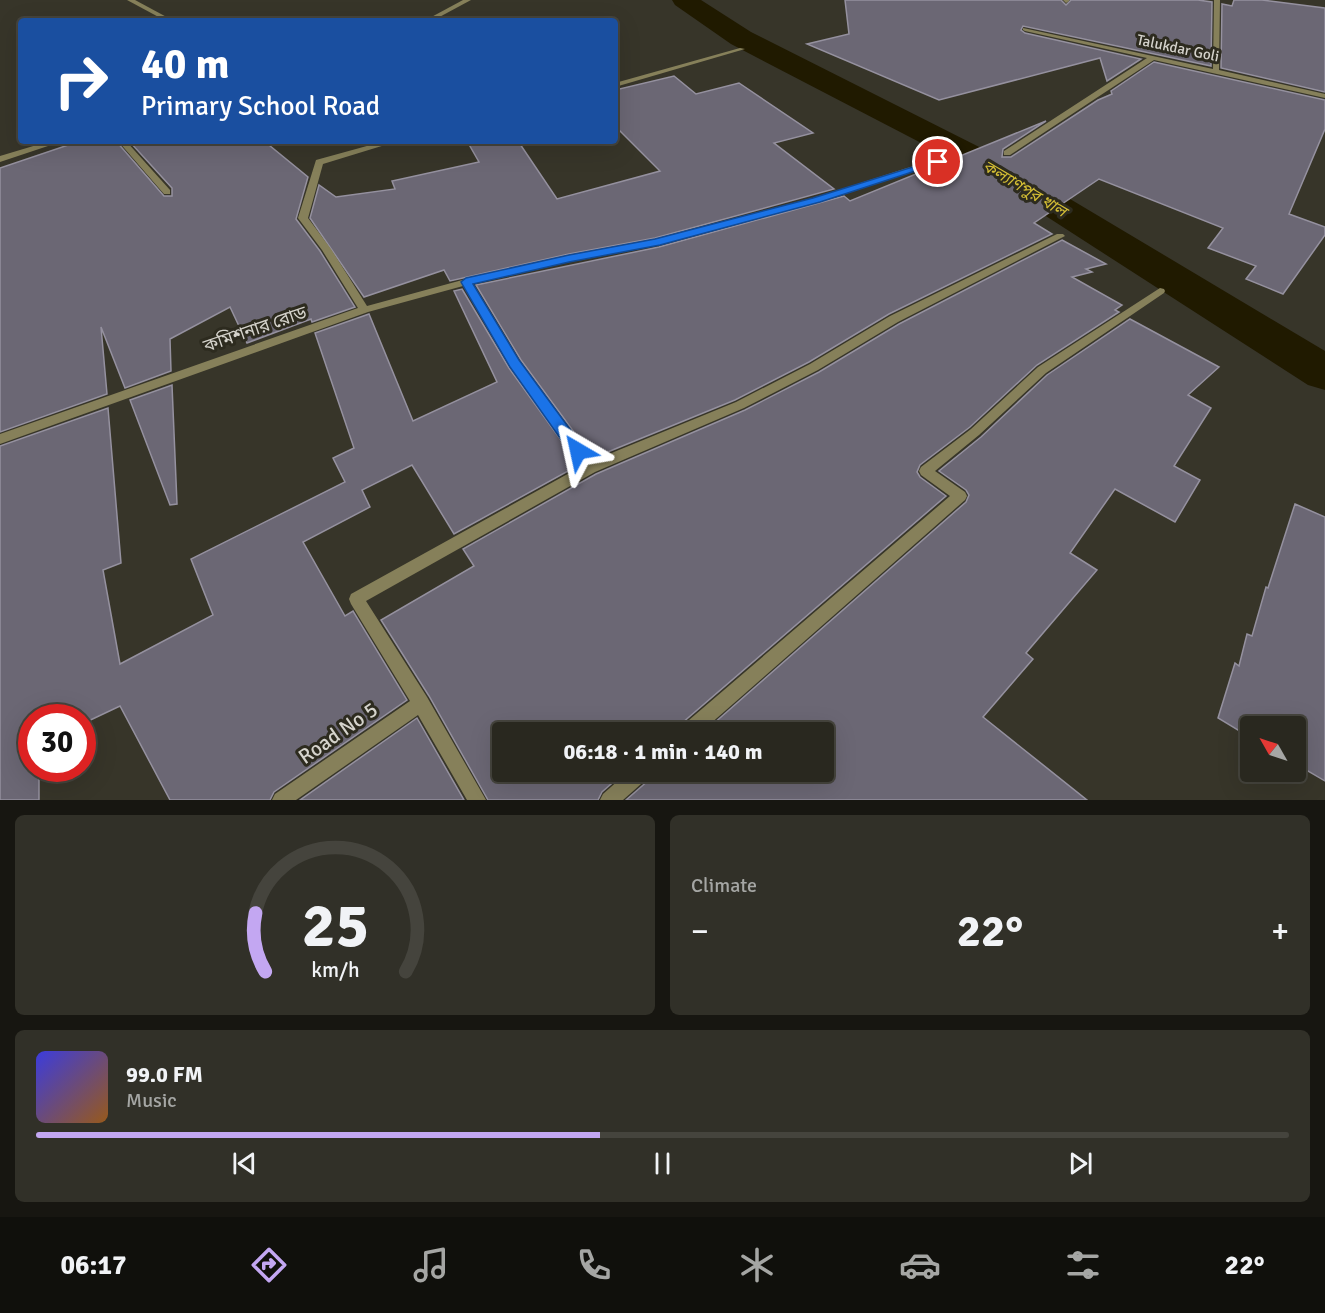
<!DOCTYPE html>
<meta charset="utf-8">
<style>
:root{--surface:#29281f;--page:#313028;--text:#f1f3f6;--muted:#a5a6a4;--line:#45443d;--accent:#c3a7f2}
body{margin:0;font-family:Signika,"Noto Sans Bengali",sans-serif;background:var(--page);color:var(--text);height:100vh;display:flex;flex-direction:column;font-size:22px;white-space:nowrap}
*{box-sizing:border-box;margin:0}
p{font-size:20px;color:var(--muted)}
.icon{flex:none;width:33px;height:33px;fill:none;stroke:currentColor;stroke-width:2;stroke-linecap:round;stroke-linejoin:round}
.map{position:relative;height:800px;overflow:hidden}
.panel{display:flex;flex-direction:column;gap:15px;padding:15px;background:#171611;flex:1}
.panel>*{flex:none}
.banner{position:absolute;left:18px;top:18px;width:600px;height:126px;border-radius:6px;box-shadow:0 6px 24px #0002,0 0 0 2px var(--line);background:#1a4fa0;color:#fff;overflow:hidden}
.needle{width:39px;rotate:309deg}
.fabs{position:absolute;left:1240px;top:716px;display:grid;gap:12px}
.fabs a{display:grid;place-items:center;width:66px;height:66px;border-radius:6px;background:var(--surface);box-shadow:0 6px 24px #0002,0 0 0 2px var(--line);font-size:30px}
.speed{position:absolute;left:18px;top:704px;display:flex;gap:12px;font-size:30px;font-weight:700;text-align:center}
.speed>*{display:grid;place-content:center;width:78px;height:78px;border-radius:50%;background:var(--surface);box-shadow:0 6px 24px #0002,0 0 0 2px var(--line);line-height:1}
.speed .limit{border:9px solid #d22;background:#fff;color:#111}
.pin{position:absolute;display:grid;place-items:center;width:51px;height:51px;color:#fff;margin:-26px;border:3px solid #fff;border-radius:50%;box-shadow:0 2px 6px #0007}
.me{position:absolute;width:66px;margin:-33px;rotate:324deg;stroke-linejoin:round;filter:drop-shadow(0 0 4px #0008)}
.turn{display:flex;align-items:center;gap:21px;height:126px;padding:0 24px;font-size:27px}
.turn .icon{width:78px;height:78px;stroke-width:2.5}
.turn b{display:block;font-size:42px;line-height:51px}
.big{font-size:45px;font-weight:700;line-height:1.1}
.panel .card{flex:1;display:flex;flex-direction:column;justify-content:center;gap:9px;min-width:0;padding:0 21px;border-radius:9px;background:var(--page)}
.panel .dial{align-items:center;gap:0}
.dial svg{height:156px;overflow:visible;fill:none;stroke:var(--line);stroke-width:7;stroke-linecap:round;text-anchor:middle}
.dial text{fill:var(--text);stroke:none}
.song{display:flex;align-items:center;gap:18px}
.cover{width:72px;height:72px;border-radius:9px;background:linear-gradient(135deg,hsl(240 70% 55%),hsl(30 70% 35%))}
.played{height:6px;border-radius:3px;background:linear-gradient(90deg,var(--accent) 45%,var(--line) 45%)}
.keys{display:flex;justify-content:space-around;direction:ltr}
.heat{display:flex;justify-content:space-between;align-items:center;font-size:33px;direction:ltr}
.panel .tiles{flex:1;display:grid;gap:15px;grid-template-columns:1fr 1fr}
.card:last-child{grid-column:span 2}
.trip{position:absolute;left:492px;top:722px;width:342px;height:60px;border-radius:6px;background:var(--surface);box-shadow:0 6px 24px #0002,0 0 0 2px var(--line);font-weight:700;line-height:60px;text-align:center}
.dock{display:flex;height:96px;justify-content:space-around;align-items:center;background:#10100c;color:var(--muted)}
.dock .icon{width:42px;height:42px}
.dock .current{color:var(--accent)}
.dock b{font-size:27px;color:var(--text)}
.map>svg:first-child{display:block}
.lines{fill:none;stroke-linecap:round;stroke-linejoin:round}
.canal{fill:#201a00;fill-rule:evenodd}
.building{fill:#6b6774;stroke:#95919f;stroke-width:1.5}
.street{fill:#86805a;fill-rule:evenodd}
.route{fill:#1a73e8;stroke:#114b97;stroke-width:1.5}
.labels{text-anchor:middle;stroke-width:6;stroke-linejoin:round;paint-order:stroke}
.far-street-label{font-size:15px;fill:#d5d3cc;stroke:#2d2b1f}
.far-water-label{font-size:16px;font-style:italic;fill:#d5bf35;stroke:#2d2b1f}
.street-label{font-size:18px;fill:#d5d3cc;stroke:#2d2b1f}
.near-street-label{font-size:21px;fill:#d5d3cc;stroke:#2d2b1f}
</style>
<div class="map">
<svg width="1325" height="800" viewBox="0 0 1325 800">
<rect width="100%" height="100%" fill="#373529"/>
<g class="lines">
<polygon class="canal" points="672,0 701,0 751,32 1003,159 1325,351 1325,390 1308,385 979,173 731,44 675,5"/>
</g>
<g class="building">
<polygon points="845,0 1061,0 1066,5 1071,0 1198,0 1212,2 1211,66 1023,26 1021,30 1025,33 1141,59 1107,81 1100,58 939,100 807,44 849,34"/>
<polygon points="1234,0 1262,0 1325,8 1325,92 1221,68 1222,4 1232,6"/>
<polygon points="1154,62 1325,100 1325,129 1289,214 1325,227 1325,235 1283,294 1246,279 1256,266 1208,248 1223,228 1099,179 1034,223 1052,234 889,314 809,362 735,400 593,458 521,360 476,285 659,247 844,196 850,201 1046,121 1003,149 1002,157 1011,157 1098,100 1112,94 1111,91"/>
<polygon points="674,76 696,94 739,83 813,133 774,143 834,189 655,238 569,254 450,281 444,270 364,297 310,218 319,185 336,197 395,189 392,181 479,162 467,141 518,141 557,199 660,171 615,126 615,90"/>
<polygon points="80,141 116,141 164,196 172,196 172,188 129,141 264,141 308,177 296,219 320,251 355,307 312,322 311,319 247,343 230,307 170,339 171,371 125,388 101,327 107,394 0,432 0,168"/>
<polygon points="1062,240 1106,264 1086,269 1092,272 1072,277 1122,305 1115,310 1119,312 1037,365 970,427 920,465 917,472 920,477 946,496 681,724 678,732 502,732 502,771 626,771 602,792 598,800 488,800 429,696 381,620 474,566 463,549 596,474 745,410 819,372 899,324"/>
<polygon points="462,289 509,368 579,465 454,534 412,465 362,490 370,507 303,542 345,616 353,611 407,700 274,792 270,800 170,800 120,706 82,724 82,717 32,717 32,768 39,768 39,800 0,800 0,446 108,408 121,563 103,570 120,664 213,615 191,559 345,482 333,458 354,448 315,333 369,314 413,421 497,382 454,291"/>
<polygon points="1130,319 1219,367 1188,395 1211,408 1174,466 1200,480 1175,522 1115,489 1070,553 1097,570 1026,653 1033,659 983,717 1087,800 626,800 650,779 654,771 824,771 824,732 704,732 966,502 969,495 966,490 939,471 981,437 1047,375"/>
<polygon points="172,385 177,504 170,505 130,400"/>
<polygon points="1295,504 1325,517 1325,781 1296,764 1296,726 1251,726 1251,738 1218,718 1235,663 1239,666 1247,634 1252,636 1266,587 1268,588"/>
<polygon points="417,718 464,800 300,800"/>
</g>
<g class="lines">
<g class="street">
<polygon points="127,0 135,0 174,21 166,21"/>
<polygon points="463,0 471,0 432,21 424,21"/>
<polygon points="1063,0 1069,0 1069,1 1066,3"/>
<polygon points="1214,0 1220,0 1219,70 1325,94 1325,98 1154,60 1010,155 1004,155 1004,151 1147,58 1025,31 1023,30 1023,28 1213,69"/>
<polygon points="740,48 745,49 615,87 615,83"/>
<polygon points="50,141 63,141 0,162 0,156"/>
<polygon points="118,141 126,141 170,190 170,194 164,194"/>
<polygon points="385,141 398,141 323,164 308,218 331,249 367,306 466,279 569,256 655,240 814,198 935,159 942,161 820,202 659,245 569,262 472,284 519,361 592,461 736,402 810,364 890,316 1057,234 1063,234 1065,236 898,322 818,370 744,408 595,472 366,601 427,697 486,800 467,800 418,715 296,800 272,800 275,794 410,701 351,604 349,599 351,594 582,466 511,367 463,286 368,312 0,444 0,434 358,308 322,250 298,218 316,160"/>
<polygon points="1160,288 1164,289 1165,291 1164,293 1046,373 979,435 935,471 965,492 967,496 965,500 701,732 680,732 682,726 950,496 921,475 919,471 921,467 971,429 1038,367"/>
<polygon points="629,771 652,771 649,777 623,800 600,800 603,794"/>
</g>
</g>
<polygon class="route" points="935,160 943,162 820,202 660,245 569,262 473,284 519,360 583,447 585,451 583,455 572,455 510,367 461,282 466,278 569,255 655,239 813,198"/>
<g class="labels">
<g class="far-street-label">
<text transform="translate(1178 48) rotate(12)" y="5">Talukdar Goli</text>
</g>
<g class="far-water-label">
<text transform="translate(1025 188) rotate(31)" y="6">কল্যাণপুর খাল</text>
</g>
<g class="street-label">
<text transform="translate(255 329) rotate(-19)" y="6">কমিশনার রোড</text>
</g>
<g class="near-street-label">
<text transform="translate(338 733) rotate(-35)" y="7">Road No 5</text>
</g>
</g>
</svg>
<div class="fabs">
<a><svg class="needle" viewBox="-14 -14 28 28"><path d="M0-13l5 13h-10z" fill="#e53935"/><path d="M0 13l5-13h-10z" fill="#a5a6a4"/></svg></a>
</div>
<div class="speed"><div class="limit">30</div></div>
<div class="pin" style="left:938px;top:162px;background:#d93025"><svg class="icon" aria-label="arrive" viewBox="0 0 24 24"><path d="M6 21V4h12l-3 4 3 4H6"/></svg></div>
<svg class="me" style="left:578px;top:451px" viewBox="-20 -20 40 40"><path d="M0-17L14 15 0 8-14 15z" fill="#1a73e8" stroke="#fff" stroke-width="4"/></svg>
<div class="trip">06:18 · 1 min · 140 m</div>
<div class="banner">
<div class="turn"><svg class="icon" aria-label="right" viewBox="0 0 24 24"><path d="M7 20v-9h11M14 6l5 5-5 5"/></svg><div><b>40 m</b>Primary School Road</div></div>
</div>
</div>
<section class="panel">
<div class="tiles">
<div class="card dial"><svg viewBox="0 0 100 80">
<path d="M14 69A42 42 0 1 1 86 69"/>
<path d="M14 69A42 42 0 0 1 9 39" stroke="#c3a7f2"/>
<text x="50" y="56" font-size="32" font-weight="700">25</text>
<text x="50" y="72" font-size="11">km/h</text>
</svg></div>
<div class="card"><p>Climate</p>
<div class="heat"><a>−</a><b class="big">22°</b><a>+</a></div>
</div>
<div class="card">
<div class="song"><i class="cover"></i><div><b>99.0 FM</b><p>Music</p></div></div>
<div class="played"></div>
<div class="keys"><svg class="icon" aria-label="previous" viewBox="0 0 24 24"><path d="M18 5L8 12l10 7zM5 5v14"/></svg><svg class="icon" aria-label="pause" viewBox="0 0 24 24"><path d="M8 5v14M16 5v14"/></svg><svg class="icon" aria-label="next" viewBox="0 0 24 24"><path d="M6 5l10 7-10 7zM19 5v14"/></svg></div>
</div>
</div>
</section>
<nav class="dock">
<b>06:17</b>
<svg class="icon current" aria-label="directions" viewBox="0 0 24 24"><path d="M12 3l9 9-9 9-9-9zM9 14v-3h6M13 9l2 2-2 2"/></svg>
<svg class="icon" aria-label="music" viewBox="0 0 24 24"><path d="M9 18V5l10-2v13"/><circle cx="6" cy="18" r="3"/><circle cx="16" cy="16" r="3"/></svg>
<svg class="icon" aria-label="phone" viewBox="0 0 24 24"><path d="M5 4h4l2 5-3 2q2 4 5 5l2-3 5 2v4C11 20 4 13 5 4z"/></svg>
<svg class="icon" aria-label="climate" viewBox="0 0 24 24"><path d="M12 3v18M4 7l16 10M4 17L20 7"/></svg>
<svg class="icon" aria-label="car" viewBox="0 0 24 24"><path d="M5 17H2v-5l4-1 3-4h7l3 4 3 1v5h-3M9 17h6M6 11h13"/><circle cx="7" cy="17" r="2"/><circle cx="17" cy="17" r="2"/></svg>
<svg class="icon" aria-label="filters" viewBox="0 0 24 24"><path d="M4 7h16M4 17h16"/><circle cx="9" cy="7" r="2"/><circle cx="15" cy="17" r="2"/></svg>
<b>22°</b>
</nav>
